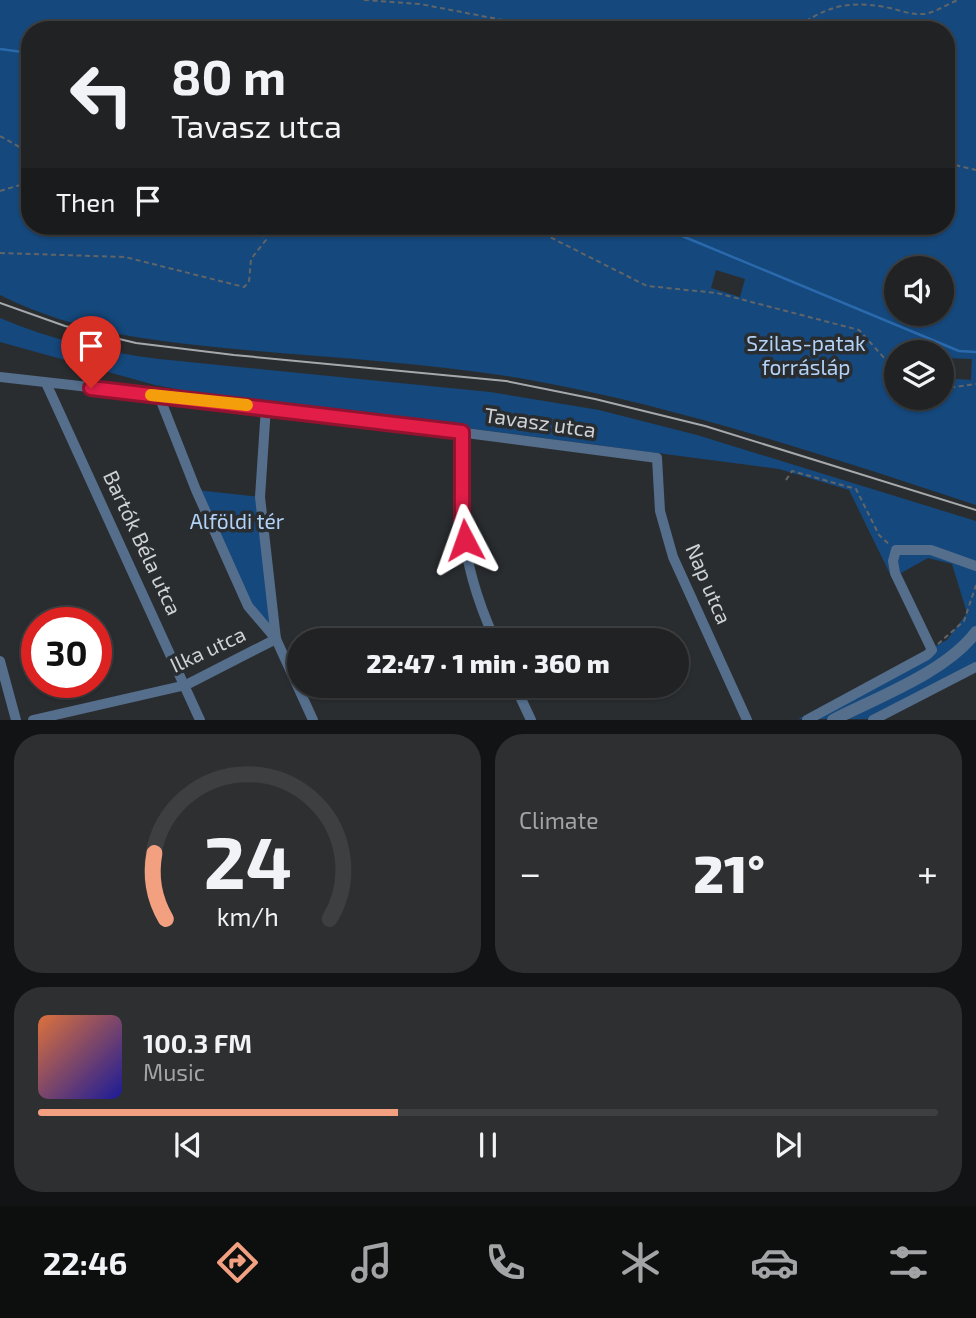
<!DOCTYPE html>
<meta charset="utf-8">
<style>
:root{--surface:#202224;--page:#2d2f31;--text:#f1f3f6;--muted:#a2a4a6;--line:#3d3f41;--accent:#f2a080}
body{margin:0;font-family:"Exo 2",sans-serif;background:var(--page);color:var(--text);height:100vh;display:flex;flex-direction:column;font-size:26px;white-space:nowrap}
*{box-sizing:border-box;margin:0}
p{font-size:23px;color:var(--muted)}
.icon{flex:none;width:38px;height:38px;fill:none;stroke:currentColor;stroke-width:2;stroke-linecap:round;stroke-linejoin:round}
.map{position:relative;height:720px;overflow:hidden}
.details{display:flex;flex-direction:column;gap:14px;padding:14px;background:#121314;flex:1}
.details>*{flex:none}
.banner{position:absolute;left:21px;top:21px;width:934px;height:214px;border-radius:28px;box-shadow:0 2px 5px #0004,0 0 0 2px var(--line);background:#202224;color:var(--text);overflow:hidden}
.buttons{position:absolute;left:884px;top:256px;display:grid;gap:14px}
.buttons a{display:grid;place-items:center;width:70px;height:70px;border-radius:50%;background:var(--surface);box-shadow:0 2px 5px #0004,0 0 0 2px var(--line);font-size:35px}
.speed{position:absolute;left:21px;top:607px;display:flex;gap:14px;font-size:35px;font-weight:700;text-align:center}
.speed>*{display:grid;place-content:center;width:91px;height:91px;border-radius:50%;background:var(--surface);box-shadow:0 2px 5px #0004,0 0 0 2px var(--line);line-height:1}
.speed .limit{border:10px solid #d22;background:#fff;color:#111}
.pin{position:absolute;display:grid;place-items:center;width:60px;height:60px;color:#fff;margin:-72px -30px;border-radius:50% 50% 50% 0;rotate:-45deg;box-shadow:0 0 7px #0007}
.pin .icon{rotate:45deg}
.me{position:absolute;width:77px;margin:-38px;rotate:356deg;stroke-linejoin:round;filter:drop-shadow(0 0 5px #0008)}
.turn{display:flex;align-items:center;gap:24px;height:147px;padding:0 35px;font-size:32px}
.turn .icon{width:91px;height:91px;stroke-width:2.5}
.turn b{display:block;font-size:49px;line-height:60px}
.then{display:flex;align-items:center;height:66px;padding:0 35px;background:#0003;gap:14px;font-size:26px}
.big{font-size:52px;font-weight:800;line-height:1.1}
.details .widget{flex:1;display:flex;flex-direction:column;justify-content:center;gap:10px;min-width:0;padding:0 24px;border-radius:28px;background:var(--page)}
.details .dial{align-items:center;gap:0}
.dial svg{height:182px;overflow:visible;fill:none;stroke:var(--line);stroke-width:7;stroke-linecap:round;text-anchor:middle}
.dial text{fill:var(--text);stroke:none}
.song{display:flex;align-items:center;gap:21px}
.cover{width:84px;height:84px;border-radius:10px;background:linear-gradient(135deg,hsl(20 70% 55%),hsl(240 70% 35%))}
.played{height:7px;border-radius:4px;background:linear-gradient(90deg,var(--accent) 40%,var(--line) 40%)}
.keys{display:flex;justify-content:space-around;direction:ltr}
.heat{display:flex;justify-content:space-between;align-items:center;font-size:38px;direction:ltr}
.details .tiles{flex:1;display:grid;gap:14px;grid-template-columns:1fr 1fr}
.widget:last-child{grid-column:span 2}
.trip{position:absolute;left:287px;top:628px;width:402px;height:70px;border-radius:35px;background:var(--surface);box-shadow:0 2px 5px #0004,0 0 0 2px var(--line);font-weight:800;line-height:70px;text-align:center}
.tabs{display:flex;height:112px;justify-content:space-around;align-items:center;background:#0d0e0e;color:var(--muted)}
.tabs .icon{width:49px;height:49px}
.tabs .selected{color:var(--accent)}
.tabs b{font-size:32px;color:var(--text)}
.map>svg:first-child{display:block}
.green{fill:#15487c;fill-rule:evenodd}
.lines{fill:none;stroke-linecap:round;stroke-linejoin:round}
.stream{stroke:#2a6aac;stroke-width:2.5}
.path{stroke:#626568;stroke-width:2;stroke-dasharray:5 3.5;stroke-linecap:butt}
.minor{stroke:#546e8c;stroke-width:10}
.tertiary{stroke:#546e8c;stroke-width:12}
.tram{stroke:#a6a9ac;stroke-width:2}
.route-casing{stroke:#92132f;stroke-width:18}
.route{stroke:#e11d48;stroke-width:12}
.slow{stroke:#f59e0b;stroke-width:12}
.labels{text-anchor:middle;stroke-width:7;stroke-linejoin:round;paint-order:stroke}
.park-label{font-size:21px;fill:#b3d2f7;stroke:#2a2d30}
.street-label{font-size:21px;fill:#cfd1d4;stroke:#2a2d30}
</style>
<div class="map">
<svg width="976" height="720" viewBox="0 0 976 720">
<rect width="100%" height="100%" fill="#2a2d30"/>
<g class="green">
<path d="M0,0h976v505c-150,-49 -301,-100 -457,-127 -90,-15 -183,-20 -273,-28 -85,-8 -169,-16 -246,-55zM30,30h917v196h-917zM896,268h46v45h-46zM716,270l29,9 -5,18 -29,-9zM896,352h46v6l30,1 -1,21 -29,-2v19h-46z"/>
<path d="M0,318c51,22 105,34 159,41l331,33 109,18 98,25 279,86v143l-108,55h-70l149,-79 20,-27 -15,-49 -24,-6 -36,20 -43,-88 -70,-21 -587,-77 -37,-7 -155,-43z"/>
<polygon points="196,490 260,497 276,639 248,606"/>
</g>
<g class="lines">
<g class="stream">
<polyline points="0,49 30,53"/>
<polyline points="658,226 959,351 976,352"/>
</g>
<g class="path">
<polyline points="364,0 420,4 513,22 538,30"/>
<path d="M791,30c36,-22 50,-30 94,-23 12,2 25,8 38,7 12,-1 24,-10 35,-14"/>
<polyline points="0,136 30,153"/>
<polyline points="947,163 976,170"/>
<polyline points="0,191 30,182"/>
<polyline points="528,226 647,286 717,293 859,330 896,371"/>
<polyline points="0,253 125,257 244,287 249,282 251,259 266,240 253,226"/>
<polyline points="942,384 954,387 976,384"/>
<polyline points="786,480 792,471 856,489 879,535 890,545"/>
<polyline points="938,644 964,621 976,585"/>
</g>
<g class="minor">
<polyline points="0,377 266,407 657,458 660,511 673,557 747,720"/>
<polyline points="46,383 200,720"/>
<polyline points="159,396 196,490 248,606 276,639 313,720"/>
<polyline points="266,407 260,497 276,639"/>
<path d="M462,432c0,29 -1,58 0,87 3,41 16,84 33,121"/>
<polyline points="0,661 16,720"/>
<polyline points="515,686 531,720"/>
<polyline points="33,720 186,685 276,639"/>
<polyline points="807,720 927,655 932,650 895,573 893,561 896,550 931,550 976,566"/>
<polyline points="873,720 976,667"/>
</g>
<path class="tertiary" d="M833,720c45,-23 113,-48 143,-88"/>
<polyline class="tram" points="0,303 65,326 136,343 234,355 506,381 595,399 705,426 976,510"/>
</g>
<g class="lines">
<defs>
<polyline id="route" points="91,388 462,432 462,519 465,540"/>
</defs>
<use href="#route" class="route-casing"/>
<use href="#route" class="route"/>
<polyline class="slow" points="151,395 247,405"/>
</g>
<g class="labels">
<g class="park-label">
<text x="806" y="351">Szilas-patak<tspan x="806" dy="24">forrásláp</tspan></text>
<text x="237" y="529">Alföldi tér</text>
</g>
<g class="street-label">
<text transform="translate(540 423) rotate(8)" y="7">Tavasz utca</text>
<text transform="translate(142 543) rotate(65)" y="7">Bartók Béla utca</text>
<text transform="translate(708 584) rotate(67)" y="7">Nap utca</text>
<text transform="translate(208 650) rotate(-25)" y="7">Ilka utca</text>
</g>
</g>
</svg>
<div class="buttons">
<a><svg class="icon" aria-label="sound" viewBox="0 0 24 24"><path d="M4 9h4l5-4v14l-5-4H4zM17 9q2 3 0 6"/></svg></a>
<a><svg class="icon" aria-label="layers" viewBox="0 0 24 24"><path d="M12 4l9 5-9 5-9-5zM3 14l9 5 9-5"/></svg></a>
</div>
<div class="speed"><div class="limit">30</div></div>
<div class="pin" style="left:91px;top:388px;background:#d93025"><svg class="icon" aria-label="arrive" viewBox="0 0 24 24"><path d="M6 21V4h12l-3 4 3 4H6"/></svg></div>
<svg class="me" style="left:465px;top:540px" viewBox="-20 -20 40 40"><path d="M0-17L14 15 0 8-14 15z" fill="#e11d48" stroke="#fff" stroke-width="4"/></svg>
<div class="trip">22:47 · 1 min · 360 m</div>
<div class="banner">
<div class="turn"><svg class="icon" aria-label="left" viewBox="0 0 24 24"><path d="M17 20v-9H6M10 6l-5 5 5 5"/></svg><div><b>80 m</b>Tavasz utca</div></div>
<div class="then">Then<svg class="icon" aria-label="arrive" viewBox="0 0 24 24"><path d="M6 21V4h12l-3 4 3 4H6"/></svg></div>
</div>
</div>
<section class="details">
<div class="tiles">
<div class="widget dial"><svg viewBox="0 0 100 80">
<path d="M14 69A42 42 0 1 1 86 69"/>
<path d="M14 69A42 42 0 0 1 9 40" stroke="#f2a080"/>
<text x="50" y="56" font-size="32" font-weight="700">24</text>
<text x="50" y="72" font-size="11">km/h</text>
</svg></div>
<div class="widget"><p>Climate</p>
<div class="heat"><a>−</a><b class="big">21°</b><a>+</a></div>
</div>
<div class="widget">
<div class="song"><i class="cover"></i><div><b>100.3 FM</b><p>Music</p></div></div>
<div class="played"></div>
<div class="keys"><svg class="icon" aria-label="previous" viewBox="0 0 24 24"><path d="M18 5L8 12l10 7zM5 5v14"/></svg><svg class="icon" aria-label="pause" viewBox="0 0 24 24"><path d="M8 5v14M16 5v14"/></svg><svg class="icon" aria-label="next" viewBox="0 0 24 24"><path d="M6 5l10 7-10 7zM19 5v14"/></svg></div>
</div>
</div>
</section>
<nav class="tabs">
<b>22:46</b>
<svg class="icon selected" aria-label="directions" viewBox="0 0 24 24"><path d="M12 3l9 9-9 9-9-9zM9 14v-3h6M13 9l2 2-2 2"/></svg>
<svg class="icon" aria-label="music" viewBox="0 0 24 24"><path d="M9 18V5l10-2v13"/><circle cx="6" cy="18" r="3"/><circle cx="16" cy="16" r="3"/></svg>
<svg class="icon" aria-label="phone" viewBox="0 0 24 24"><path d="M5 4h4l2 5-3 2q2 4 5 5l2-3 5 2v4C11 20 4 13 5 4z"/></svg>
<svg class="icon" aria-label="climate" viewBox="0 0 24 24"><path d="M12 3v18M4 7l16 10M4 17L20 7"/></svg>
<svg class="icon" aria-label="car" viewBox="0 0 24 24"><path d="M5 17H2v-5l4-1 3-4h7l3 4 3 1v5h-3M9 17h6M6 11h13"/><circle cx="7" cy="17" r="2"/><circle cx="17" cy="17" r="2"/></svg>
<svg class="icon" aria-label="filters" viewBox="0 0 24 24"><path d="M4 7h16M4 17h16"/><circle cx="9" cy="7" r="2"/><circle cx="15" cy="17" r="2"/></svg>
</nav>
